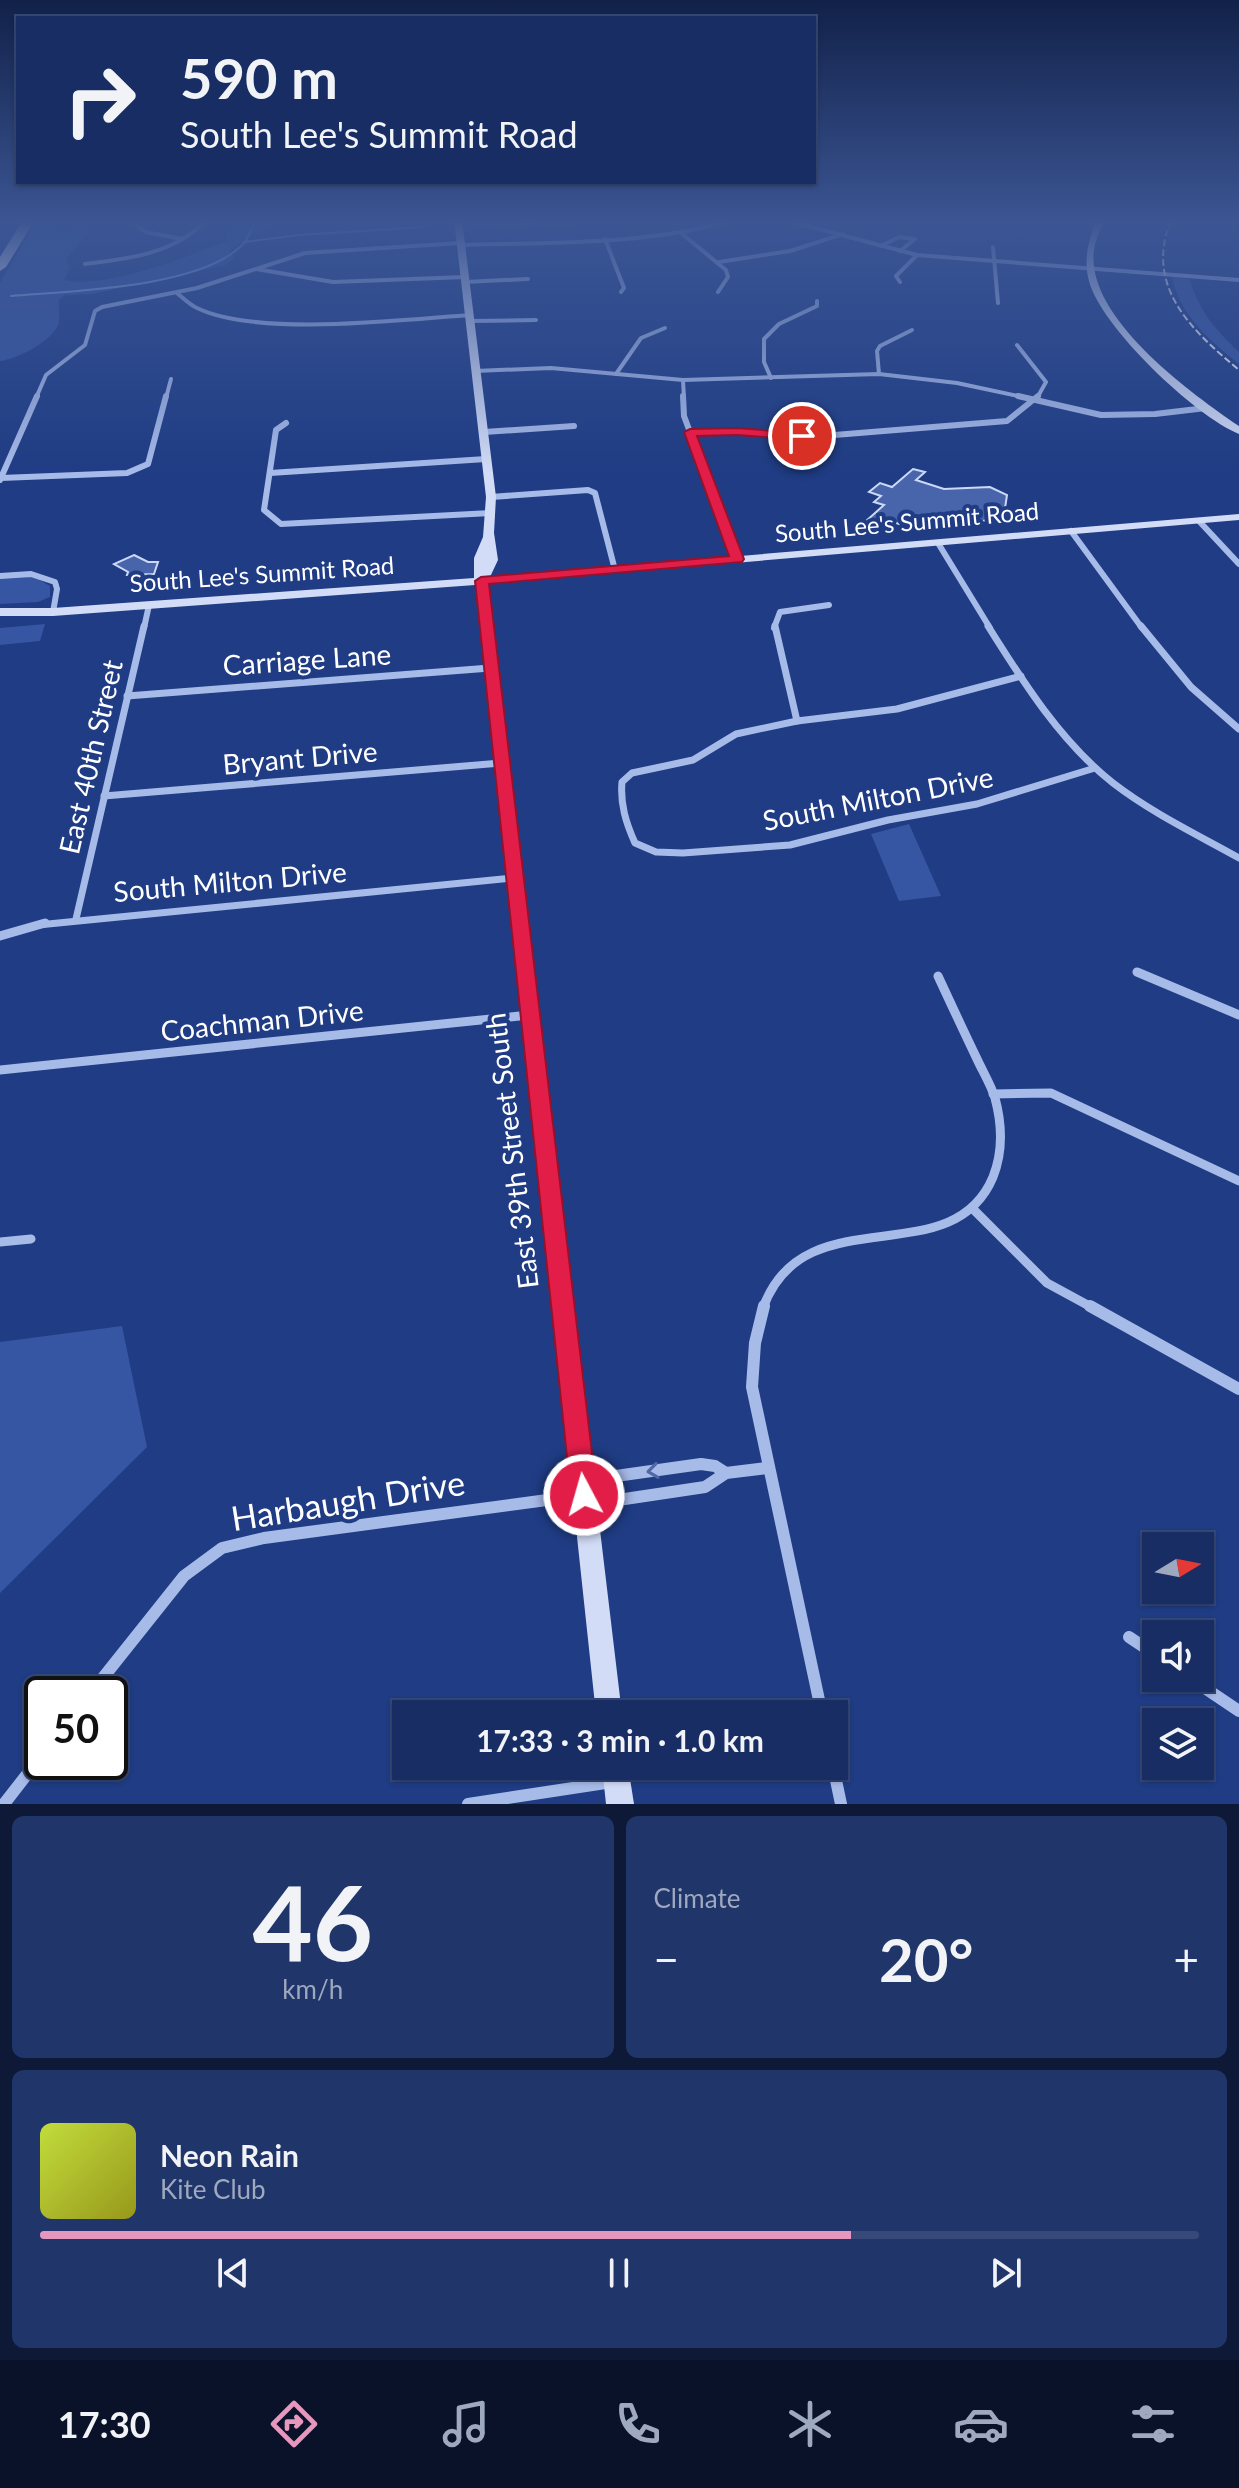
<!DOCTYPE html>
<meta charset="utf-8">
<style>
:root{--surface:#172d63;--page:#203569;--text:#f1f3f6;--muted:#9ea8be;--line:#364978;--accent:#e797bd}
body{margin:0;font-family:Lato,sans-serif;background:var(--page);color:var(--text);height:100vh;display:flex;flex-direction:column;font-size:30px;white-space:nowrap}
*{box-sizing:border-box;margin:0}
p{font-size:26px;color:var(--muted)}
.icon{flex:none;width:44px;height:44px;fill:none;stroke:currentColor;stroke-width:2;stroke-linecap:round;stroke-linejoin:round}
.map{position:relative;height:1804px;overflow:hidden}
.side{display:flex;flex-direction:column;gap:12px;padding:12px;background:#0d1936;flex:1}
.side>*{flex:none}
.hud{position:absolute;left:16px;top:16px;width:800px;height:168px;border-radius:0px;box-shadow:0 2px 6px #0004,0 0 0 2px var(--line);background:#172d63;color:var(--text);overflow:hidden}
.needle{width:52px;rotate:80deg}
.controls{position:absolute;left:1142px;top:1532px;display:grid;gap:16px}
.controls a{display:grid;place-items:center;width:72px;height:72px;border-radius:0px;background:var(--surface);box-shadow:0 2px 6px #0004,0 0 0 2px var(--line);font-size:40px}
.speed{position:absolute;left:24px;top:1676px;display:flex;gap:16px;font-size:40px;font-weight:700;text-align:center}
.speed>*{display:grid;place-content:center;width:104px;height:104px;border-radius:50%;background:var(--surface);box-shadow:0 2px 6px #0004,0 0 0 2px var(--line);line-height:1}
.speed .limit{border:4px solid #111;border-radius:12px;background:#fff;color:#111}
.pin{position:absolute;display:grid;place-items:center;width:68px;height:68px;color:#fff;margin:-34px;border:4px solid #fff;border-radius:50%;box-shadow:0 2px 8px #0007}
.me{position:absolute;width:88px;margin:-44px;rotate:354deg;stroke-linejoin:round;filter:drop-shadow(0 0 6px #0008)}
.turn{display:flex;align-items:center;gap:28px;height:168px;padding:0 32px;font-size:36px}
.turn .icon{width:104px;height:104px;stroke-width:2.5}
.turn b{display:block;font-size:56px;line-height:68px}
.big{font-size:60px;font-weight:700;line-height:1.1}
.side .card{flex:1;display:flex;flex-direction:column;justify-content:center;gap:12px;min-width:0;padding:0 28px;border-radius:12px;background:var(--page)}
.side .dial{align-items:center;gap:0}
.dial b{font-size:104px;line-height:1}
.song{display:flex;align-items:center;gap:24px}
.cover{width:96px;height:96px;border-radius:12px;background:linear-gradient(135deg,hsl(70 70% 55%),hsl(60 70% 35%))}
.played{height:8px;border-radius:4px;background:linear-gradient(90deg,var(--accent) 70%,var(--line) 70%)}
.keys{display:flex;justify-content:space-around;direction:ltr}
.heat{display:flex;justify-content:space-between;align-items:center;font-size:44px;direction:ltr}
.side .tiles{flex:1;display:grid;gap:12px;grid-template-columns:1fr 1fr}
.card:last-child{grid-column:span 2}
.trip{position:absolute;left:392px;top:1700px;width:456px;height:80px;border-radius:0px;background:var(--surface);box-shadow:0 2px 6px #0004,0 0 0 2px var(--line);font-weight:700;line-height:80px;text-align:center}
.tab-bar{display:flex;height:128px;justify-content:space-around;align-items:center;background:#091228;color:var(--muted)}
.tab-bar .icon{width:56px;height:56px}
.tab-bar .on{color:var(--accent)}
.tab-bar b{font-size:36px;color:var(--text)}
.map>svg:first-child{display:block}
.green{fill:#3656a3}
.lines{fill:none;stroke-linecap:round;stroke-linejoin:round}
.stream{stroke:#9ab3eb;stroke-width:2}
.building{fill:#4865ac;stroke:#cbd8f7;stroke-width:2}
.street-far4{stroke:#a7bbe9;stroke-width:4}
.street-far3{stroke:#a7bbe9;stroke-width:6}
.street-far2{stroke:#a7bbe9;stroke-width:7}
.street-far1{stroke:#a7bbe9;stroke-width:9}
.street{stroke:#a7bbe9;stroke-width:12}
.secondary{fill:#d2dcf7;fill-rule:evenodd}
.highway{fill:#fff;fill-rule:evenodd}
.rail{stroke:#fff;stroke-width:2;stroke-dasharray:7 3;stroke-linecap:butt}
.oneway{stroke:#4f68a7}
.route{fill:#e11d48;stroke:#92132f;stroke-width:2}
.labels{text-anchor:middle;stroke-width:8;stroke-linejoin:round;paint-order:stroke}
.far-street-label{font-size:24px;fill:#fff;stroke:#1f3c84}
.street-label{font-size:28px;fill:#fff;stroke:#1f3c84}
.near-street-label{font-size:34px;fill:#fff;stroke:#1f3c84}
</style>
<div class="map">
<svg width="1239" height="1804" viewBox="0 0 1239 1804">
<rect width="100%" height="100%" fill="#1f3c84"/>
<g class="green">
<path d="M38,220h17l2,10 5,2 26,-4 -1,7 -21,24 4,8 -6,13c46,9 120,-23 163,-39v-8l13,-13h23l8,7 -16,6 -26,18 5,7 -8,7 -134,29 -27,1 -6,5c-1,9 2,16 -1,25 -7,17 -41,34 -58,36v-78z"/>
<polygon points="466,220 664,220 467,230"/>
<path d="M1172,277l17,2c12,34 24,48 50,73v12c-28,-22 -60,-50 -67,-87z"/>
<polygon points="20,576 35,577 50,586 50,597 38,602 0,604 0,578"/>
<polygon points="45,624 40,641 0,645 0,628"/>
<polygon points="909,824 941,896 899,901 871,834"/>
<polygon points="122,1326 147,1447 0,1593 0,1342"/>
</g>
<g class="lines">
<g class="stream">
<polyline points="606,220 616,220"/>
<polyline points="481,226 589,220"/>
<polyline points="244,242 299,235 425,227"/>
<path d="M11,296c59,-5 185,-8 229,-49 8,-6 11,-18 15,-27"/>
</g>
</g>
<g class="building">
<polygon points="913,469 925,472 916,480 944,489 990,487 1007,495 1004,515 983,521 930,516 921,524 911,521 905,526 893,522 886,528 866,521 884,505 874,502 881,496 869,492 880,483 892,487"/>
<polygon points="134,555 148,562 158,562 154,574 127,575 128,572 114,564"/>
</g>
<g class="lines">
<g class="street-far4">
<polyline points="136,220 136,225 146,232 182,239"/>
<polyline points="785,220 917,255 1239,280"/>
<polyline points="1076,220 1098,223"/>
<polyline points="681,233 726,270 728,277 718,292"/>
<polyline points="605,239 624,288 621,292"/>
<path d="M460,245c92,-3 183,1 272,-25"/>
<polyline points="881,246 899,237 915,239 900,251"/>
<polyline points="993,247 998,303"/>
<polyline points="719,262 790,251 843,234"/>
<path d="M85,264c41,-5 89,-10 119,-42l-2,-2"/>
<polyline points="256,269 333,282 465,277"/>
<polyline points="465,282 528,279"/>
<polyline points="900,282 896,276 917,255"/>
<path d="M177,293c6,5 13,12 20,15 60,29 204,12 272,7"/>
<polyline points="470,321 536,320"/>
<polyline points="1017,345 1046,382 1037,398"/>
<polyline points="475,371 551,368 683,380 879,374 957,383 1027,398"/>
<polyline points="616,374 641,338 665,328"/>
<polyline points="879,374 877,351 880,346 912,330"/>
<polyline points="771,378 764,362 764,339 779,324 817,306 817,301"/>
<polyline points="683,380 684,398"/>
<polyline points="36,398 46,375 85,345 95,311 102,307 197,288 305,253 460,243"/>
<polyline points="166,398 171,379"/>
</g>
<g class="street-far3">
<polyline points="683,396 684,416 737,559"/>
<polyline points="1018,396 1101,415 1155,414 1206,408"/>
<polyline points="286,423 276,430 264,510 281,524 491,513"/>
<polyline points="484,432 574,426"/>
<polyline points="690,432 737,431 822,436 1007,421 1038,396"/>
<polyline points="270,473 486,459"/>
<polyline points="1,478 127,473 148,464 166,396"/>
<polyline points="0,480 37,396"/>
<polyline points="491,497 588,490 595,493 615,570"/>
<polyline points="1199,521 1239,564"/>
<polyline points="1071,531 1142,628"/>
<polyline points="938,543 990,628"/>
<polyline points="0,576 31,574 55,582 57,589 53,612"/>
<polyline points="144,628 149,605"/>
<polyline points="774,628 780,612 829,605"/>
</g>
<g class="street-far2">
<polyline points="775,626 797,721"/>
<path d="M988,626c35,56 73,116 125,157 39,30 83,51 126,75"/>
<polyline points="1141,626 1191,687 1239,729"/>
<path d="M1021,676l-124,33 -100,12 -61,13 -43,26 -61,13 -10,9c-2,22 4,41 13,61l21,9 27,1 107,-8 98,-25 89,-16 118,-36"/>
<polyline points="127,696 490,668"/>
<polyline points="104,796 501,763"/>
<polyline points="76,919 144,626"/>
<polyline points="38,925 513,878"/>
</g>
<g class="street-far1">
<polyline points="0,936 45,923"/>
<polyline points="1137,972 1239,1015"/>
<polyline points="0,1070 529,1015"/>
<polyline points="993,1094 1051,1093 1239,1181"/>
<polyline points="974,1210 1047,1283 1093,1308"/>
<polyline points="0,1242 31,1239"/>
<path d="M763,1308c41,-114 189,-32 230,-131 10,-25 9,-53 2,-79 -4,-13 -12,-26 -18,-39 -13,-27 -26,-55 -39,-83"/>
</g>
<g class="street">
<polyline points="764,1306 755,1343 752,1387 822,1714"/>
<polyline points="1090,1306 1239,1389"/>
<polyline points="588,1493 616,1476 701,1464 715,1466 726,1473"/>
<polyline points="1129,1637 1156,1655"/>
<polyline points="1190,1678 1239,1711"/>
<polyline points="90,1694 184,1576 222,1548 264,1538 584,1495 618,1500 705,1487 726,1473 767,1468"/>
<polyline points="833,1766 841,1804"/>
<polyline points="4,1804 42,1755"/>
<polyline points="468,1804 612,1782"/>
</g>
<g class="secondary">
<polygon points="454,220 462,220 496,497 494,533 498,560 490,577 1239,514 1239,520 487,584 622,1714 596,1714 475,585 53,616 0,616 0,608 53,608 474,578 474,558 483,537 486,497"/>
<path d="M1096,220h8c-3,9 -9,20 -10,30 -9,67 97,143 145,176v8c-44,-18 -138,-107 -150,-153 -6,-23 0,-40 7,-61z"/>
<polygon points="602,1766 628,1766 634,1804 606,1804"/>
</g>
<polygon class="highway" points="23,220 35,220 6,267 0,271 0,257"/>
<path class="rail" d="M1171,220c-27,66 20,110 68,150"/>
</g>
<defs><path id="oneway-chevron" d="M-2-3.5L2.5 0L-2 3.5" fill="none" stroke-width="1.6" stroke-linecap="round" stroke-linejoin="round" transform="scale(2)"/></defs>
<use class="oneway" href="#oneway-chevron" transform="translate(653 1471) rotate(172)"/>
<linearGradient id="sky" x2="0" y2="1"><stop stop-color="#112149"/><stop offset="0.47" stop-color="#3c5694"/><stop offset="1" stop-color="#3c5694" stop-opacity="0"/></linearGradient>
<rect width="1239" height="473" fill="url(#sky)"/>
<polygon class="route" points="737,428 802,433 808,436 802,440 737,435 697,436 744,559 742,562 489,584 597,1495 593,1505 584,1508 575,1505 571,1495 475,581 481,577 729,556 684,432 690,429"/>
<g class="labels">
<g class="far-street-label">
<text transform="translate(907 523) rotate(-5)" y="8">South Lee's Summit Road</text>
<text transform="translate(262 575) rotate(-4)" y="8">South Lee's Summit Road</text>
</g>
<g class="street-label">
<text transform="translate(307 660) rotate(-4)" y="10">Carriage Lane</text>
<text transform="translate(91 757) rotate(-77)" y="10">East 40th Street</text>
<text transform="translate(300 758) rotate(-5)" y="10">Bryant Drive</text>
<text transform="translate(878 799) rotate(-11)" y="10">South Milton Drive</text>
<text transform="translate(230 882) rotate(-5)" y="10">South Milton Drive</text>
<text transform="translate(262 1021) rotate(-6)" y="10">Coachman Drive</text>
<text transform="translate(512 1151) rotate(-97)" y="10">East 39th Street South</text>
</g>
<g class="near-street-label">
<text transform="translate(348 1501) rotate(-9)" y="12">Harbaugh Drive</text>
</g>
</g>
</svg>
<div class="controls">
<a><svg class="needle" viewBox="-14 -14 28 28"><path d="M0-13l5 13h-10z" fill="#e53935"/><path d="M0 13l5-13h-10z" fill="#9ea8be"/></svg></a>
<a><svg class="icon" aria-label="sound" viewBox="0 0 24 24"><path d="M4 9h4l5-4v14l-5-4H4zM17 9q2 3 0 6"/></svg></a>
<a><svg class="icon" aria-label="layers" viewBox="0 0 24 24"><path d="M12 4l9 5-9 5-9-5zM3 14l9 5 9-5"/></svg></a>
</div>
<div class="speed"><div class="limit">50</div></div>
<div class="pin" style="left:802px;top:436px;background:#d93025"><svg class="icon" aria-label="arrive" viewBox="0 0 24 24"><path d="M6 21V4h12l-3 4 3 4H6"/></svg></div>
<svg class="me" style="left:584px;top:1495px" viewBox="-20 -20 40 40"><circle r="17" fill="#e11d48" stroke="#fff" stroke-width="3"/><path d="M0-11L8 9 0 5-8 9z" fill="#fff"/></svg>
<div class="trip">17:33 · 3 min · 1.0 km</div>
<div class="hud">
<div class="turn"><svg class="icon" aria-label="right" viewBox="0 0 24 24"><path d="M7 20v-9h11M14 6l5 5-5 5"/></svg><div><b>590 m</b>South Lee's Summit Road</div></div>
</div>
</div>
<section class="side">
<div class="tiles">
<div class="card dial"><b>46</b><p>km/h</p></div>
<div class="card"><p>Climate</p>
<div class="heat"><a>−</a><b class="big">20°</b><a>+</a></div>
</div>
<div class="card">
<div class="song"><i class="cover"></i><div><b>Neon Rain</b><p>Kite Club</p></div></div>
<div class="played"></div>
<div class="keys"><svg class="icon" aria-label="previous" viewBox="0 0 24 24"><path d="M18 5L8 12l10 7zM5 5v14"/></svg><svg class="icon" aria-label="pause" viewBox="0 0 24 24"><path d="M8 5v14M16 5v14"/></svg><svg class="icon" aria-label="next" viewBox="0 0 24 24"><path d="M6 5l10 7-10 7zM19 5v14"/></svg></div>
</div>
</div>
</section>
<nav class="tab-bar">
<b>17:30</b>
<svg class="icon on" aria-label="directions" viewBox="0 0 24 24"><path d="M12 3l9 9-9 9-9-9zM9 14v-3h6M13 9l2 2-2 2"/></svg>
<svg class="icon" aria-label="music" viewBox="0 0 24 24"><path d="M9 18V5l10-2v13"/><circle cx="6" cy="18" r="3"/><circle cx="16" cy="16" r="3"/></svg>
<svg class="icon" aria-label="phone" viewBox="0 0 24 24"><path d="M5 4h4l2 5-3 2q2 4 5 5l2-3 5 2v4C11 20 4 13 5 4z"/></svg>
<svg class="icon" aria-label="climate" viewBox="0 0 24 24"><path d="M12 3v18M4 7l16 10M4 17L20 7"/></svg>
<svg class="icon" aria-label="car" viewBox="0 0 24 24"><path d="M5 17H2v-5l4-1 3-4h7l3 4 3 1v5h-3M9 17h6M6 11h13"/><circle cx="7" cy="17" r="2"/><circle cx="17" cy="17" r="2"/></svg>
<svg class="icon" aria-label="filters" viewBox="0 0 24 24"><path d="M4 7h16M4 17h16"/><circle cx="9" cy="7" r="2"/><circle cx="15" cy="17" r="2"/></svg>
</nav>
